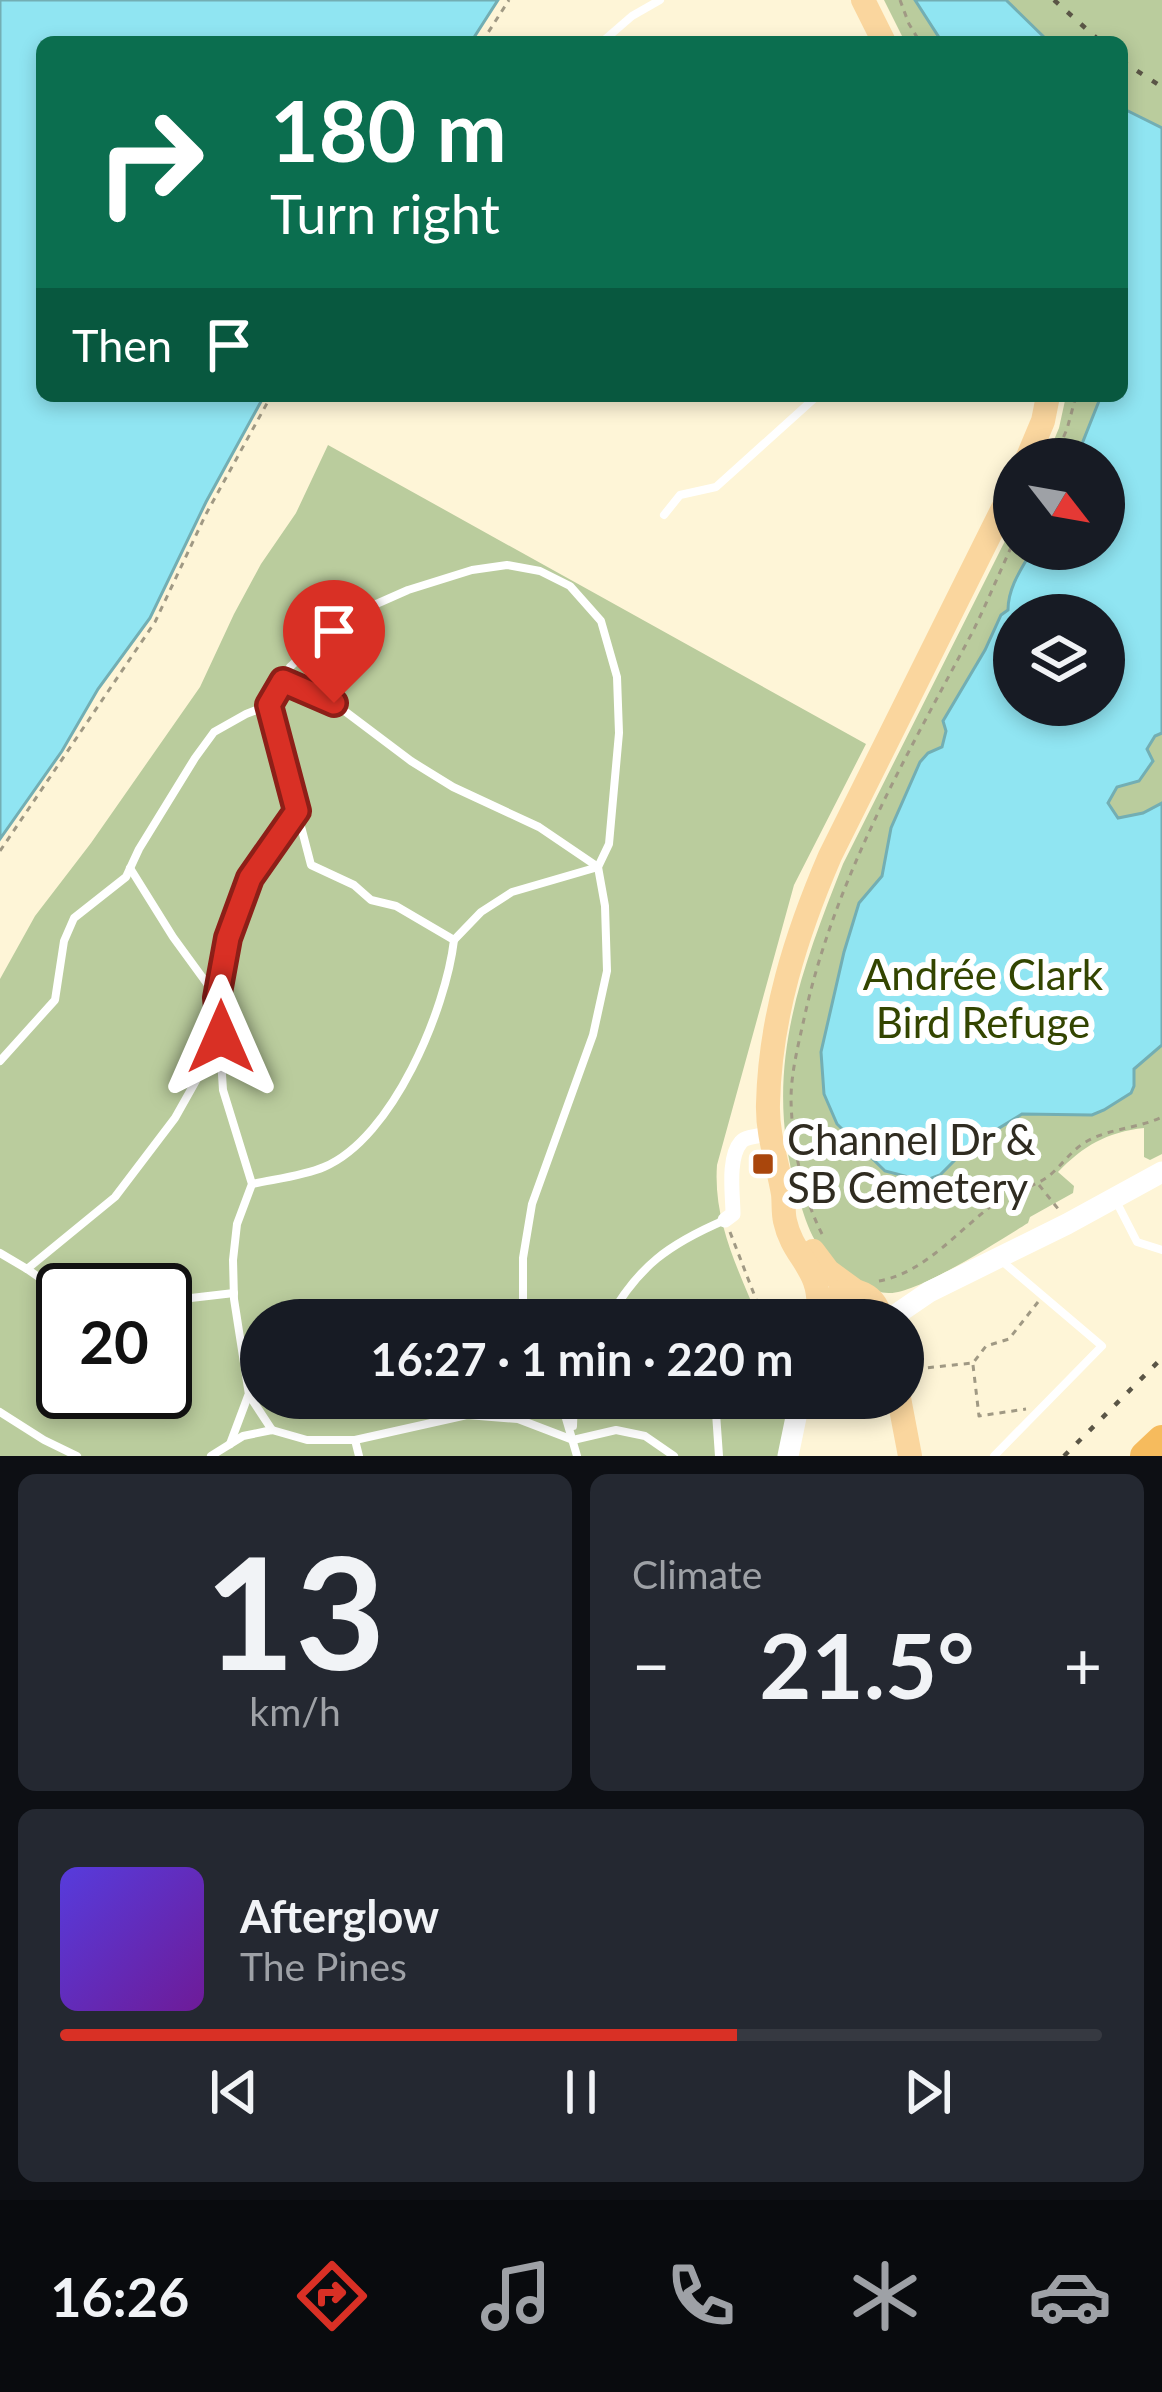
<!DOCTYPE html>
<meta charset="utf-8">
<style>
:root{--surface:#171b24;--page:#242831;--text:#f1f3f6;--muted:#9ea1a6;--line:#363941;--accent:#d93025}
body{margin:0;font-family:Lato,sans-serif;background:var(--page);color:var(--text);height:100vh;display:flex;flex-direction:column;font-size:45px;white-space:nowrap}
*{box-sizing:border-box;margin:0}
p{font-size:39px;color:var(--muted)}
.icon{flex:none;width:66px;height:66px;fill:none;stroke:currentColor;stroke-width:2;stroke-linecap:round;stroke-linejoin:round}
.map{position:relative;height:1456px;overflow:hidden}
.details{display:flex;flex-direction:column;gap:18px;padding:18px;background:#0d0f14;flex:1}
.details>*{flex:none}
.hud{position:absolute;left:36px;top:36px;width:1092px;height:366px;border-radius:18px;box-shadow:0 6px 18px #0003;background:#0b6e4f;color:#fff;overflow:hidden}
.needle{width:78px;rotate:121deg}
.controls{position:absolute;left:993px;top:438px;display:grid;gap:24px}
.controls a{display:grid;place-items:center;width:132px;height:132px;border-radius:50%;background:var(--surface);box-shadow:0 6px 18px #0003;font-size:60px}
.speed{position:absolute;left:36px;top:1263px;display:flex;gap:24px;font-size:60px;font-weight:700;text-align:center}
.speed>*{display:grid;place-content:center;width:156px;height:156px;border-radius:50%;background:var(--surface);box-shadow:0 6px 18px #0003;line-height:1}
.speed .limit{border:6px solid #111;border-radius:18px;background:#fff;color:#111}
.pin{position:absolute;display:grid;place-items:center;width:102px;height:102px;color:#fff;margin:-123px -51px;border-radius:50% 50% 50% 0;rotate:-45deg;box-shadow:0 0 12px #0007}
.pin .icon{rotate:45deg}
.me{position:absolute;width:132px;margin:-66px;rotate:0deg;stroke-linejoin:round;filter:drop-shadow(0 0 9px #0008)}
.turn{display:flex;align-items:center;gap:42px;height:252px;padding:0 36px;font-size:54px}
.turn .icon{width:156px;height:156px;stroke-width:2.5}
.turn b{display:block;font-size:84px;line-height:102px}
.then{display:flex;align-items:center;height:114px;padding:0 36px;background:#0003;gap:24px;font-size:45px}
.big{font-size:90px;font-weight:700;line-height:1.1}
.details .tile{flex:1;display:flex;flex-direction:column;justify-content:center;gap:18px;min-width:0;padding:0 42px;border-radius:18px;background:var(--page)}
.details .dial{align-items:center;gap:0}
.dial b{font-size:156px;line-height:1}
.song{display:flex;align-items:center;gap:36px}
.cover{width:144px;height:144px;border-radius:18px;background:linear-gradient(135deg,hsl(250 70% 55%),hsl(280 70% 35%))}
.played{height:12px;border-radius:6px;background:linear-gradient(90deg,var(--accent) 65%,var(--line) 65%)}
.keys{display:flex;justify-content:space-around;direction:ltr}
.heat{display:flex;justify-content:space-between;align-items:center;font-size:66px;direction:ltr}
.details .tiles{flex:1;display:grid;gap:18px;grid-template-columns:1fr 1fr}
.tile:last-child{grid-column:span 2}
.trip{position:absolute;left:240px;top:1299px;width:684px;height:120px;border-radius:60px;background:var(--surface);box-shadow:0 6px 18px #0003;font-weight:700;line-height:120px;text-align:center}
.menu{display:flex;height:192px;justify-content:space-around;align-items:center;background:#090b0e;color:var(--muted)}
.menu .icon{width:84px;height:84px}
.menu .active{color:var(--accent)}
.menu b{font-size:54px;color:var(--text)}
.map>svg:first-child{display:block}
.green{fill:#bacc9d;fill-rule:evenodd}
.water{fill:#90e5f2;stroke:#73aeb3;stroke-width:3;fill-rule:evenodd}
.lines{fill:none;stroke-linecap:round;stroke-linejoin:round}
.path{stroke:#a09984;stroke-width:3;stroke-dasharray:6 6;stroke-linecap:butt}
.lane{stroke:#fff;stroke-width:8}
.street{stroke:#fff;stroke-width:15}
.secondary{stroke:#fff;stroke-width:21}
.primary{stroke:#fad69e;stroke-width:24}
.highway{stroke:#f6bb5d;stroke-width:30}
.rail{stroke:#5a5546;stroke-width:4.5;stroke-dasharray:6 12;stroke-linecap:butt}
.route-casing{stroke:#8d1f18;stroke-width:30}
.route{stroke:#d93025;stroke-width:21}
.poi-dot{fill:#a9460c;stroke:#fff;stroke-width:4.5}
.labels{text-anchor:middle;stroke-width:12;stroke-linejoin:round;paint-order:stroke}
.park-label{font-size:42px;fill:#334500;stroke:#fff}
.poi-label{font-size:42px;fill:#302c21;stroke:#fff;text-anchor:start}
</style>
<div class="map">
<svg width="1162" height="1456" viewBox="0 0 1162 1456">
<rect width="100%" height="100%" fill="#fef5d7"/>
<g class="green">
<path d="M884,0h278v1154l-12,6 -6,-3v-29c-37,4 -61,18 -86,44l16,14 -1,7 -43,24 -2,6c-28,17 -109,70 -138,70 -17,1 -35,-16 -48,-24 -28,-18 -36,-46 -45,-77 -35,-120 2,-216 46,-328l171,-341v26h90v-90h-58l13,-31 7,-32h56v-354h-217zM1014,615h90v90h-90z"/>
<path d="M328,445l538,299 -72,141 -77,280c-4,56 21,104 42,155h-498v78h524l1,34 -5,24h-781v-477l35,-63 56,-73 109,-156 34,-73 27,-50 35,-51zM63,1290h102v102h-102z"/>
</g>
<g class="water">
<polygon points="0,0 498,0 471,42 42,42 42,396 264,396 206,502 150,618 98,689 62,751 0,839"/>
<polygon points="915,0 1006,0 1049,42 942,42"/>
<path d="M1122,108l40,20v605l-7,3 -8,13 6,12 -14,20 -22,6 -9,16 10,15 25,-5 19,-10v242l-28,24v17l-3,7 -27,17 -12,5 -70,-1 -26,16 -18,19 -22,10 -16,16 -16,6 -39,-10 -48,-47 -13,-30 -3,-42 23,-100 15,-49 23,-27 9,-48 29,-66 8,-9 14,-6 4,-16 -3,-10 42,-71 16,-35 7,-5c0,-23 14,-42 25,-61h71v-90h-28l25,-63h21zM1104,615v90h-90v-90z"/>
</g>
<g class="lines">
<g class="path">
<polyline points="900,0 909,24 920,42"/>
<polyline points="482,42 509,0"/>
<polyline points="1054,459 1067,429 1076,396"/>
<polyline points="0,851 155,622 206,514 271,396"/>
<polyline points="1039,1185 1059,1210"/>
<polyline points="730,1232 764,1320"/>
<path d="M822,1234c-20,-39 -30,-90 -31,-134 0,-27 7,-54 13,-81 30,-139 102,-262 168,-386 15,-30 28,-62 42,-92"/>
<path d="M879,1281c49,-9 82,-55 122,-82 15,-10 35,-12 49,-24 12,-10 20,-23 34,-32 24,-15 53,-14 78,-26"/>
<polyline points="973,1365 979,1416 1026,1409"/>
<polyline points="916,1369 973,1363 986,1346 1009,1339 1038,1302"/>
<polyline points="831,1398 847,1398"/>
</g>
<g class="lane">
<polyline points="602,42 632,16 660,0"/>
<polyline points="664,515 680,495 716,487 817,396"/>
<polyline points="283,681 334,703 411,761 453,787 539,827 598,867 512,892 481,912 454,940"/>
<polyline points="130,868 173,937 216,996"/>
<polyline points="0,1061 55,1000 64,941 74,918 126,877 139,849 195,758 214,732 246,714 269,705"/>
<path d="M252,1184c23,-5 51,-8 72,-17 69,-29 122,-158 130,-227l-58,-34 -25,-6 -17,-15 -43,-20 -14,-54"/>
<polyline points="1117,1203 1137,1242 1162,1250"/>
<polyline points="0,1253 27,1269 115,1197 175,1118 220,1038"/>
<polyline points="27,1269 40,1278 69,1290"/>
<polyline points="165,1301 234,1293"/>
<path d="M608,1320c30,-54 61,-76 117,-100"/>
<polyline points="560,1398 577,1456"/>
<polyline points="707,1398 716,1413 719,1456"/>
<polyline points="0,1412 44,1440 77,1456"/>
<polyline points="573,1426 574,1398"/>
<polyline points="272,1430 249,1395 234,1299 233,1260 237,1224 252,1184 223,1090 217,997 228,938 250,879 297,811 269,705 290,667 340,620 408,590 472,570 507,565 540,571 570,586 601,621 617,677 619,733 609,844 598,867 605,906 607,971 593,1035 532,1204 523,1258 523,1310 526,1320"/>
<polyline points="355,1440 359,1456"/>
<polyline points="230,1444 248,1396"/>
<polyline points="211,1456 243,1436 272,1430 307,1440 355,1440 467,1415 518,1419 573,1440 616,1430 645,1436 674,1456"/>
<polyline points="994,1456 1102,1346 1003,1262"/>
</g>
<path class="street" d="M725,1220l8,-6c0,-18 -6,-56 8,-72 5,-6 21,-6 29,-8"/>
<g class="secondary">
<polyline points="888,1320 929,1292 1067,1224 1162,1172"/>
<polyline points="788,1456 800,1398"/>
</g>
<g class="primary">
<polyline points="863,0 884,42"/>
<polyline points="1027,459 1043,421 1048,396"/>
<polyline points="813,1251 828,1271 854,1290"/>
<path d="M840,1292c22,-4 37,6 41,28"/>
<path d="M818,1314c5,-46 -25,-55 -33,-93 -2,-8 -1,-18 -2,-27 -5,-30 -16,-59 -15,-90 2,-87 28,-169 62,-248l184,-370"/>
<polyline points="899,1398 910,1456"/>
</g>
<polyline class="highway" points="1145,1456 1162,1440"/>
<g class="rail">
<polyline points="1054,0 1101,42"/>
<polyline points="1122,61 1162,87"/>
<polyline points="1064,1456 1162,1358"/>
</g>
</g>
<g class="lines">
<defs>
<polyline id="route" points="221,1037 217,998 228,938 250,878 297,811 269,705 283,681 334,703"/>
</defs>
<use href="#route" class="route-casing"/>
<use href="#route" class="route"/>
</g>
<rect class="poi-dot" x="751" y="1152" width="24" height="24" rx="6"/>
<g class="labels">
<g class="park-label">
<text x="983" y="990">Andrée Clark<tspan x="983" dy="48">Bird Refuge</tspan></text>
</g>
<g class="poi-label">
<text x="787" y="1155">Channel Dr &amp;<tspan x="787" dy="48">SB Cemetery</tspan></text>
</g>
</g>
</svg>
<div class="controls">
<a><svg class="needle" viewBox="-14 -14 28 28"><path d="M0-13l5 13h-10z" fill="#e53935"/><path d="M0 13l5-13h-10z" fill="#9ea1a6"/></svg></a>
<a><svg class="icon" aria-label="layers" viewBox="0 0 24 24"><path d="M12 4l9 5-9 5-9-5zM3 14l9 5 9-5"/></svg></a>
</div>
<div class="speed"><div class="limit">20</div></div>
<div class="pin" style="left:334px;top:703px;background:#d93025"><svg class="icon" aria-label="arrive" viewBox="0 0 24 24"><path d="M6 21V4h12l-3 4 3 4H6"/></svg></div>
<svg class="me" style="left:221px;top:1037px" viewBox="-20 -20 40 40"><path d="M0-17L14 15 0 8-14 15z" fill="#d93025" stroke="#fff" stroke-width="4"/></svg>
<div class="trip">16:27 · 1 min · 220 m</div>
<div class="hud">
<div class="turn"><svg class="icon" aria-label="right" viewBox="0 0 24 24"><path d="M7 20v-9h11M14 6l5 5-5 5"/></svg><div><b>180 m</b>Turn right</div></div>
<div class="then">Then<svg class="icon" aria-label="arrive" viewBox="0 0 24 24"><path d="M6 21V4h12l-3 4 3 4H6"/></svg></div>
</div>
</div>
<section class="details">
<div class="tiles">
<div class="tile dial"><b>13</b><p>km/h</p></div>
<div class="tile"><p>Climate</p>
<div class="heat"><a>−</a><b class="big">21.5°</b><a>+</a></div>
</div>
<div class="tile">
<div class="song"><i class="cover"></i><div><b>Afterglow</b><p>The Pines</p></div></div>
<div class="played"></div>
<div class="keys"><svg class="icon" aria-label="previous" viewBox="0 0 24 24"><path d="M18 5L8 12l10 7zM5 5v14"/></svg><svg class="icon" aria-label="pause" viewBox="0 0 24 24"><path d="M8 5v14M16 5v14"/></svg><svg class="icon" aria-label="next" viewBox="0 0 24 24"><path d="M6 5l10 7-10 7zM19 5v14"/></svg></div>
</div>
</div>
</section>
<nav class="menu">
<b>16:26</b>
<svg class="icon active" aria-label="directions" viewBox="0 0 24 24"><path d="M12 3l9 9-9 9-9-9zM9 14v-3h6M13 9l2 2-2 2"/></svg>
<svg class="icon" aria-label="music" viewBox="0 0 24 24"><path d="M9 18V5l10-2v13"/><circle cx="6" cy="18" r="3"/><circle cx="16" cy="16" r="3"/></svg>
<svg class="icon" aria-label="phone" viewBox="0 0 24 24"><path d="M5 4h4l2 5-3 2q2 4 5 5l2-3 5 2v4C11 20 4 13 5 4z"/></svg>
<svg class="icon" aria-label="climate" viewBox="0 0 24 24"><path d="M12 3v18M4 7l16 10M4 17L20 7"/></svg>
<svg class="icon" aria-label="car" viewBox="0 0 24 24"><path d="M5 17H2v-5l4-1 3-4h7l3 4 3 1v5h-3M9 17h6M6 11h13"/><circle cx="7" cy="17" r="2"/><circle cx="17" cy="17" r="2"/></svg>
</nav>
